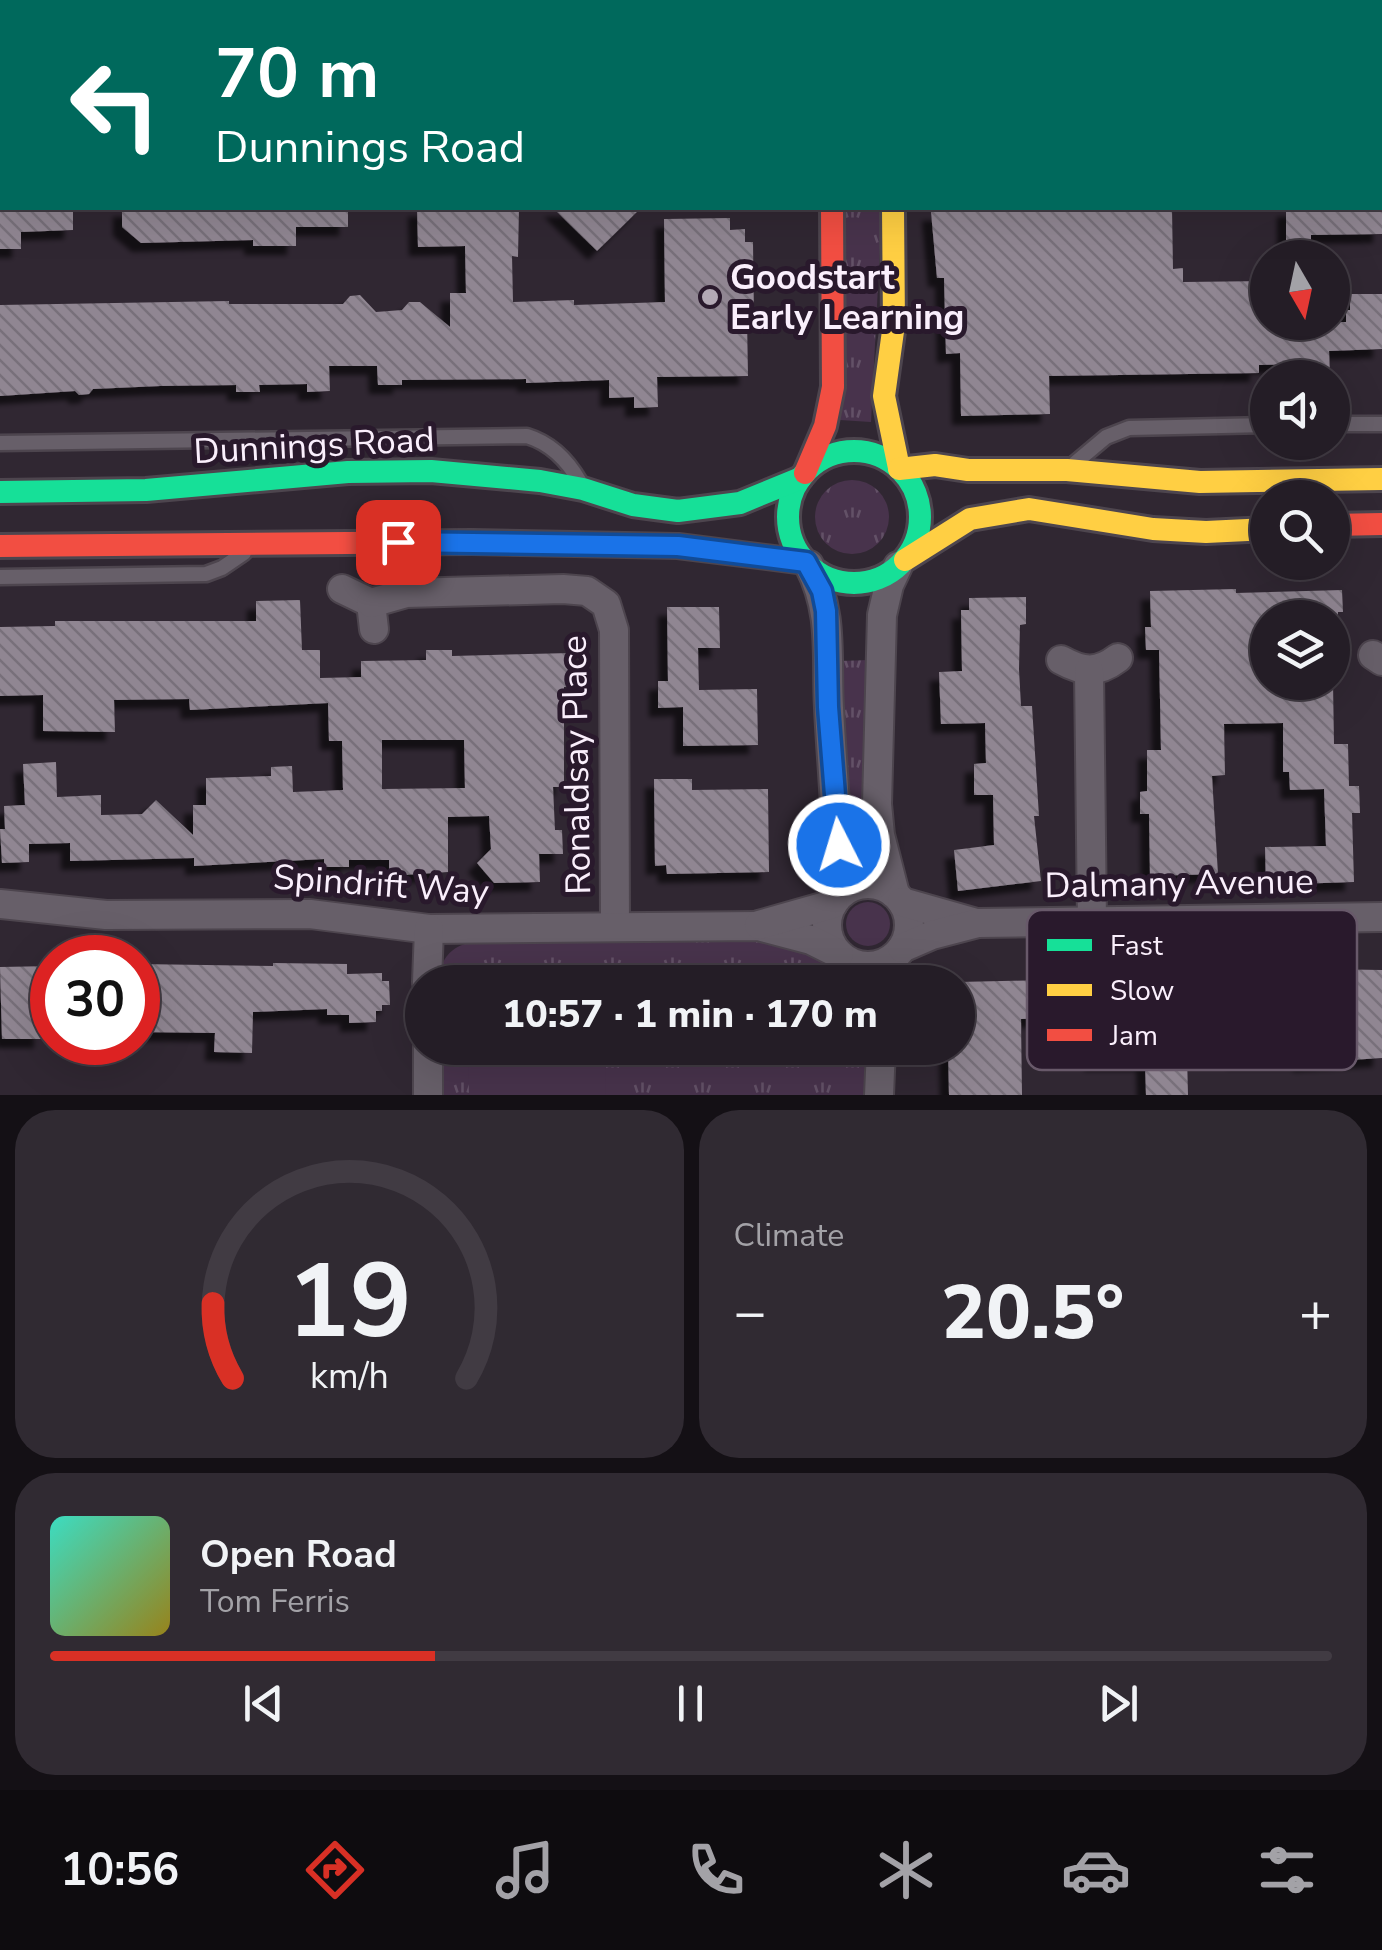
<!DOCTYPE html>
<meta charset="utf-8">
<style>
:root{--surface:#241d26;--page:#302a32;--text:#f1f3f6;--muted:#a3a2a7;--line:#413b43;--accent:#d93025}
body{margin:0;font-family:"Nunito Sans",sans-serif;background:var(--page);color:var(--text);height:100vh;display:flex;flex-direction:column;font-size:38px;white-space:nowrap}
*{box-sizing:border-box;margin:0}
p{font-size:32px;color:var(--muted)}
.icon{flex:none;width:55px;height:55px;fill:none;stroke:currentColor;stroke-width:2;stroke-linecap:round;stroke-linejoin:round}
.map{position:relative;height:1095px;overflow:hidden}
.sheet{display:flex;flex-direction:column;gap:15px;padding:15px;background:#141015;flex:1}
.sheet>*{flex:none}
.banner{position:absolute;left:0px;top:0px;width:1382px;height:210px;box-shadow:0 10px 40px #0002,0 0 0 2px var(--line);background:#00695c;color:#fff;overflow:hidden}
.needle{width:65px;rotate:171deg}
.buttons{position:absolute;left:1250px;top:240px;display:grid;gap:20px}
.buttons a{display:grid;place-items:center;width:100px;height:100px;border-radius:50%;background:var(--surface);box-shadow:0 10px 40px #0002,0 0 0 2px var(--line);font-size:50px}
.speed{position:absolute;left:30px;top:935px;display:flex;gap:20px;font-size:50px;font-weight:700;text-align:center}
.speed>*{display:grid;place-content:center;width:130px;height:130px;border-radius:50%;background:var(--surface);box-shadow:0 10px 40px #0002,0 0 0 2px var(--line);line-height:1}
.speed .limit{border:15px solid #d22;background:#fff;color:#111}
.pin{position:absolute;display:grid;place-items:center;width:85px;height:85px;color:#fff;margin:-42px;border-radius:20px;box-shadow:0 5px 15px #0006}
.me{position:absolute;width:110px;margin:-55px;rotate:355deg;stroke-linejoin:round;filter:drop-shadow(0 0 8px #0008)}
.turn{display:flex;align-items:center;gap:35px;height:210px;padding:0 50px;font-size:45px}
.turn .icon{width:130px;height:130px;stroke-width:2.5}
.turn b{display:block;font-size:70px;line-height:85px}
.big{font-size:75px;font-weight:800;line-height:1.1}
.sheet .widget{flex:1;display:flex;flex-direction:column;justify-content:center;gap:15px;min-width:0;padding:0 35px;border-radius:40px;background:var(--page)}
.sheet .dial{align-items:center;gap:0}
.dial svg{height:260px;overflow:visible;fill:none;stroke:var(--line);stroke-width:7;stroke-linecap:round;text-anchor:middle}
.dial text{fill:var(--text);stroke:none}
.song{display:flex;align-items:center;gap:30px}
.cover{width:120px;height:120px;border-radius:15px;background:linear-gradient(135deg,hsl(170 70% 55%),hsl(50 70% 35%))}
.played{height:10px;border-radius:5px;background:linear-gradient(90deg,var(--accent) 30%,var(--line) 30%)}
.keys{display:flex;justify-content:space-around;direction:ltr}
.heat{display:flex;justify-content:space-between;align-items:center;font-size:55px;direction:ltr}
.sheet .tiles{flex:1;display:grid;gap:15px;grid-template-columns:1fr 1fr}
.widget:last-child{grid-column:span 2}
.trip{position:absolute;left:405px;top:965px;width:570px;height:100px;border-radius:50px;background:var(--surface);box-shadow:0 10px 40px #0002,0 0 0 2px var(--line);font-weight:800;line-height:100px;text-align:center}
.menu{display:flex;height:160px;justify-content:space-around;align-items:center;background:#0e0c0f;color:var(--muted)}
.menu .icon{width:70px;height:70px}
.menu .on{color:var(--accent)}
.menu b{font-size:45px;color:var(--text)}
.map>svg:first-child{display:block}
.grass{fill:url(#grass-tufts)}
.garden{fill:#48334c}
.building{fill:url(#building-back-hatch);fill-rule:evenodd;filter:url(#shadow)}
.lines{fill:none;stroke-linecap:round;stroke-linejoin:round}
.lane-casing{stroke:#4d454e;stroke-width:19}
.street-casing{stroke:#4d454e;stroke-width:32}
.fast-casing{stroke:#4d454e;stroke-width:28}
.slow-casing{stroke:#4d454e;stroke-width:28}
.jam-casing{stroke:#4d454e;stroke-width:28}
.lane{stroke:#675f69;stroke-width:14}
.street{stroke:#675f69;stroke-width:28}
.fast{stroke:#16e098;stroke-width:22}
.slow{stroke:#ffcf43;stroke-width:22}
.jam{stroke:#f24e42;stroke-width:22}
.route-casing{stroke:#114b97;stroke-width:25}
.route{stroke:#1a73e8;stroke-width:18}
.poi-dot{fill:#b3a9b5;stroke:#29192c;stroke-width:4}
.labels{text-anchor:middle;stroke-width:10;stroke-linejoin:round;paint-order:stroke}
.poi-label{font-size:35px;font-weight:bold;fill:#faeffc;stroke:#29192c;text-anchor:start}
.street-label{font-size:35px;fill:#faeffc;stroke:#29192c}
.key{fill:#29192c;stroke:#68596a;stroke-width:2.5}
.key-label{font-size:28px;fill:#faeffc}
</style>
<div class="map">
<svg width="1382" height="1095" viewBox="0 0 1382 1095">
<defs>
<pattern id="grass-tufts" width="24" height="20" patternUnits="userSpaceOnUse" patternTransform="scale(2.5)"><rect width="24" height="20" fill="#48334c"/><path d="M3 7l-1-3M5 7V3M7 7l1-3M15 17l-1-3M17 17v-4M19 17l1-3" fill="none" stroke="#635167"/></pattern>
<pattern id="building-back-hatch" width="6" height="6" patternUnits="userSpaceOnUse" patternTransform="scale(2.5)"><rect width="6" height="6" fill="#908692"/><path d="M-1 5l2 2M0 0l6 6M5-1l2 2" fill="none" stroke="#78707a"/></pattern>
<filter id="shadow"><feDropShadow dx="-9" dy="9" stdDeviation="2.5" flood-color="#0009"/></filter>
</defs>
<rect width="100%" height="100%" fill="#302732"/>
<g class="grass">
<polygon points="844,208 882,208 871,422 840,420"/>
<circle cx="852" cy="517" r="37"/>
<polygon points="870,660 874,864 850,866 838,661"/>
<path d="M753,938c33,1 76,16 92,44h-406c1,-20 8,-33 29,-39z"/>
<polygon points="440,1048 864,1048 865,1095 441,1095"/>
</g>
<g class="garden">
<circle cx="868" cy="924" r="22"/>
<polygon points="468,1048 605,1048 606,1095 469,1095"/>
</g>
<g class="building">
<polygon points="0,208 73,208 73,230 21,232 21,249 0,249"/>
<polygon points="122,208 348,208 348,227 296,227 296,246 253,246 253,240 141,243 122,227"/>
<polygon points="417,208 519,208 518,257 512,256 513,302 574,300 574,305 665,302 664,219 730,218 730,230 745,229 745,242 753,242 754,318 747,318 748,376 657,377 658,407 634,408 634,397 609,398 609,380 526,383 526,379 402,380 402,385 378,385 377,366 329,366 330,391 307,392 307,384 259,385 260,392 236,392 236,385 160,386 93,389 89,394 79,395 75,391 0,396 0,305 229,301 229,304 343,304 350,296 360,295 376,312 402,310 409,302 420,302 450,327 450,293 466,293 465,246 418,247"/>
<polygon points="553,208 641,208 597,251"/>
<polygon points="1080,208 1172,208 1173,269 1183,268 1183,282 1268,281 1268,322 1346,322 1346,310 1350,310 1350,294 1382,294 1382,349 1329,351 1330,374 1305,374 1305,364 1259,365 1259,373 1049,376 1050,414 961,416 960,353 946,354 944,278 937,278 931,212"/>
<polygon points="1286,208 1382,208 1382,234 1311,235 1311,249 1286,249"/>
<polygon points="1236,589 1236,593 1342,590 1343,612 1338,612 1338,618 1268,618 1268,682 1333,682 1334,744 1348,744 1349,786 1359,786 1360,813 1352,813 1354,882 1266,885 1265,847 1326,846 1324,789 1290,790 1289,772 1283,772 1283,723 1224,724 1225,775 1212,776 1218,874 1150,876 1149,814 1140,814 1140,792 1147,791 1147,750 1161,750 1159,650 1146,650 1145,627 1151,627 1150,591"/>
<polygon points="1026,597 1026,624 1020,625 1019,669 1021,706 1032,706 1039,816 1034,816 1041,881 958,891 954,850 994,845 993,795 974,795 974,764 986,763 985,723 941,724 939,672 962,671 961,610 969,610 969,598"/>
<path d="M300,600l2,50h18v28l41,-1v-16l65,-1v-10h26v6l118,-3v34h-6v100h-11l2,43h7l1,24h-24l1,28 -46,1 -17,-20 14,-14 -2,-33 -41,1v55l-59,4v-16h-40v7h-25v-8l-130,7v-8l-124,3v-18l-41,1v18l-27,1 -2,-34h5l-1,-23 21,-1 -2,-41 33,-2 1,35 44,-2v20l41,-1 14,-14 37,35v-30h13v-27l65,-2v-9l21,-1 1,26 50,-2 -1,-49h-13l-1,-38 -138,7 -1,-11 -75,1 1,32 -72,-1v-36l-43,1v-69l55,-1v-5h201v-20zM382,740h82l1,48 -83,1z"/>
<polygon points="667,607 719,607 720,648 698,648 699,690 757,689 758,745 683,746 683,707 658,708 658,681 668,681"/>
<polygon points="654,779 692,779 692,790 768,789 769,872 667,874 666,865 655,866"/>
<polygon points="273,963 347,964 347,974 382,973 382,981 389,981 390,1005 382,1005 382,1011 376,1011 376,1022 349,1023 349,1015 327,1015 327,1009 253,1012 252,1053 214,1052 215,1033 138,1032 138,964 273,966"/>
<polygon points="52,966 52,999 42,999 43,1039 2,1039 0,967"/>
<polygon points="1321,969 1382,970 1382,1058 1302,1063 1302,1060 1236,1060 1236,1054 1187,1055 1188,1095 1146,1095 1145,1062 1093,1062 1093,1011 1051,1012 1051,1018 1021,1019 1022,1095 949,1095 948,1048 958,1048 959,1028 957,982 1050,980 1050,987 1098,986 1117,974 1124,973 1130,977 1275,973 1275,978 1322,978"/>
</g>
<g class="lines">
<defs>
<g id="lane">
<polyline points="1332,424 1382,424"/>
<path d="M0,443l527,-7c23,7 41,25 53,46"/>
<polyline points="1075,463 1106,437 1129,428 1268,425"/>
<polyline points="0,577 206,574 222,568 244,553"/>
</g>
<g id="street">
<polyline points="481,0 481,2"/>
<polyline points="1228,0 1228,2"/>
<polyline points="0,103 2,103"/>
<path d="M809,565c25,49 17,90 20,143 3,65 11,128 6,192"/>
<polyline points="342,589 371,603 374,629"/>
<polyline points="371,603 406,593 563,589 587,591 606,604 614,630 615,927"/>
<polyline points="1373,655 1382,661"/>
<path d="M1061,660c22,12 36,14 57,-2"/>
<polyline points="1089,671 1092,921"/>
<circle cx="868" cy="925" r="41"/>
<polyline points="895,894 880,835 877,804 882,615 889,585 898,566"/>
<polyline points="902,902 976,923"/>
<polyline points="0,904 106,915 310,914 429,929 758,926 811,940 839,954"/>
<polyline points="759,925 833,904"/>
<polyline points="902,948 932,935 978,923 1382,917"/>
<polyline points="427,982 429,929"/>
<polyline points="428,1048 428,1095"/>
<polyline points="879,1095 881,1048"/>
</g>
<g id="fast">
<circle cx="854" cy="517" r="66"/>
<polyline points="0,492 146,490 348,472 431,471 540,481 583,489 633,505 678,511 740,503 801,478"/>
<polyline points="472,542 678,546 806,562"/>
</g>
<g id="slow">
<polyline points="893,208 894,324 884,396 899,468"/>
<polyline points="899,469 935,465 968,470 1067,470 1200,482 1382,479"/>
<polyline points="905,560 970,519 1029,509 1153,529 1206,532 1268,529"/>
</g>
<g id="jam">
<polyline points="829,0 829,2"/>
<polyline points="889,0 889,2"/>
<polyline points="805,473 825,426 833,387 832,208"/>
<polyline points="1332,525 1382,524"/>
<polyline points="0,546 472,542"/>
</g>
</defs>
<use href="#lane" class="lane-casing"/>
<use href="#street" class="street-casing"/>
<use href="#fast" class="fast-casing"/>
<use href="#slow" class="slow-casing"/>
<use href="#jam" class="jam-casing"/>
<use href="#lane" class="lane"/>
<use href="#street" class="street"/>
<use href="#fast" class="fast"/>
<use href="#slow" class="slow"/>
<use href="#jam" class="jam"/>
</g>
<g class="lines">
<defs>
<polyline id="route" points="398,542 678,546 806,562 822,591 826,611 828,707 839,845"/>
</defs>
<use href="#route" class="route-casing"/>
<use href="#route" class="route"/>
</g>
<circle class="poi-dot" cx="710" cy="297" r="10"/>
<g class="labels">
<g class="poi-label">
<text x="730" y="289">Goodstart<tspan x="730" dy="40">Early Learning</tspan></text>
</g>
<g class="street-label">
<text transform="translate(314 445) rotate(-3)" y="12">Dunnings Road</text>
<text transform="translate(576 765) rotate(-91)" y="12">Ronaldsay Place</text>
<text transform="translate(1179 883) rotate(-1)" y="12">Dalmany Avenue</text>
<text transform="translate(381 884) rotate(4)" y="12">Spindrift Way</text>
</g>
</g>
<rect x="1027" y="910" width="330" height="160" rx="15" class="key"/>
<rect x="1047" y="939" width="45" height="12" fill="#16e098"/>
<rect x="1047" y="984" width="45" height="12" fill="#ffcf43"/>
<rect x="1047" y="1029" width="45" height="12" fill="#f24e42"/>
<g class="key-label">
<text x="1110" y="955">Fast</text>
<text x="1110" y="1000">Slow</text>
<text x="1110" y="1045">Jam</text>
</g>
</svg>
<div class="buttons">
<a><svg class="needle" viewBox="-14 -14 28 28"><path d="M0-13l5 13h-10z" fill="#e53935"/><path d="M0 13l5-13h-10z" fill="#a3a2a7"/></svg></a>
<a><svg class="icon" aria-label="sound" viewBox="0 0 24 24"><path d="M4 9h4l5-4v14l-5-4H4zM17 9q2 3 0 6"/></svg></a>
<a><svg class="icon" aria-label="search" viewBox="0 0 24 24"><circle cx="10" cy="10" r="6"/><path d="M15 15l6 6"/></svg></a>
<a><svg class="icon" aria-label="layers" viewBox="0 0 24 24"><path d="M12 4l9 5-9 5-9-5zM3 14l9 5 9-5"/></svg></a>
</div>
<div class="speed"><div class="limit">30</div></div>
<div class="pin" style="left:398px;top:542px;background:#d93025"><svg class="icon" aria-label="arrive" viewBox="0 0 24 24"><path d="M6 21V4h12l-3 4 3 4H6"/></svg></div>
<svg class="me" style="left:839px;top:845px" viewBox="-20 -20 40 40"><circle r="17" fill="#1a73e8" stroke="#fff" stroke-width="3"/><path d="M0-11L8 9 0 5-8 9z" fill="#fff"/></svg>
<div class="trip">10:57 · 1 min · 170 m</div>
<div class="banner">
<div class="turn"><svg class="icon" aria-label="left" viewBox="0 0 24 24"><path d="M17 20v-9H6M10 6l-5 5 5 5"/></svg><div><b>70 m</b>Dunnings Road</div></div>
</div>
</div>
<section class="sheet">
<div class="tiles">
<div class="widget dial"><svg viewBox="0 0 100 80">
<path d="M14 69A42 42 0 1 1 86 69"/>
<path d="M14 69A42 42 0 0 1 8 46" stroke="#d93025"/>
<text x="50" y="56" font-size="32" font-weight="700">19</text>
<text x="50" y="72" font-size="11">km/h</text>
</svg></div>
<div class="widget"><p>Climate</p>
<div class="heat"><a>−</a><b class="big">20.5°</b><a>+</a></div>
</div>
<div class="widget">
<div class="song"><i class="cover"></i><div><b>Open Road</b><p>Tom Ferris</p></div></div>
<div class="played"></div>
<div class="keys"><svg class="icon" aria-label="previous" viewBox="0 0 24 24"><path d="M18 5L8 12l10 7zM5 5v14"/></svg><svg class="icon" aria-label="pause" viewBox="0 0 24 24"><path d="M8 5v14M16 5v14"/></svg><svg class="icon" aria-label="next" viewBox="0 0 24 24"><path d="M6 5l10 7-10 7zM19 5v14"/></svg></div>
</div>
</div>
</section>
<nav class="menu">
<b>10:56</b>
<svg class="icon on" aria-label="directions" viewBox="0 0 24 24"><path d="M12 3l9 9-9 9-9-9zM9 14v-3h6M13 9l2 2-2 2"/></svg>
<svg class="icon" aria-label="music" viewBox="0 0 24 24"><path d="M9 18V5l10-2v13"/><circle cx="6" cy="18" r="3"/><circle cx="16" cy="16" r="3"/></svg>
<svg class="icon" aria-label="phone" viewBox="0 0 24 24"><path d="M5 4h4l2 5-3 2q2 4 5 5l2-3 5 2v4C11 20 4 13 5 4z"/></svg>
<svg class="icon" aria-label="climate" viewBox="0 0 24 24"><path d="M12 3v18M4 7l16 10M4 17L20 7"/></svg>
<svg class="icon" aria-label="car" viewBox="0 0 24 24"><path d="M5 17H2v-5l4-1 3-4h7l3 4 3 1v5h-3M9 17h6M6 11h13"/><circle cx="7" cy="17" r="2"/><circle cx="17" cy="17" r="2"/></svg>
<svg class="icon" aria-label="filters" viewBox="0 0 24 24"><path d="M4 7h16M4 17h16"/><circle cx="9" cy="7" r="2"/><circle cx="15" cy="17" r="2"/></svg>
</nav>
